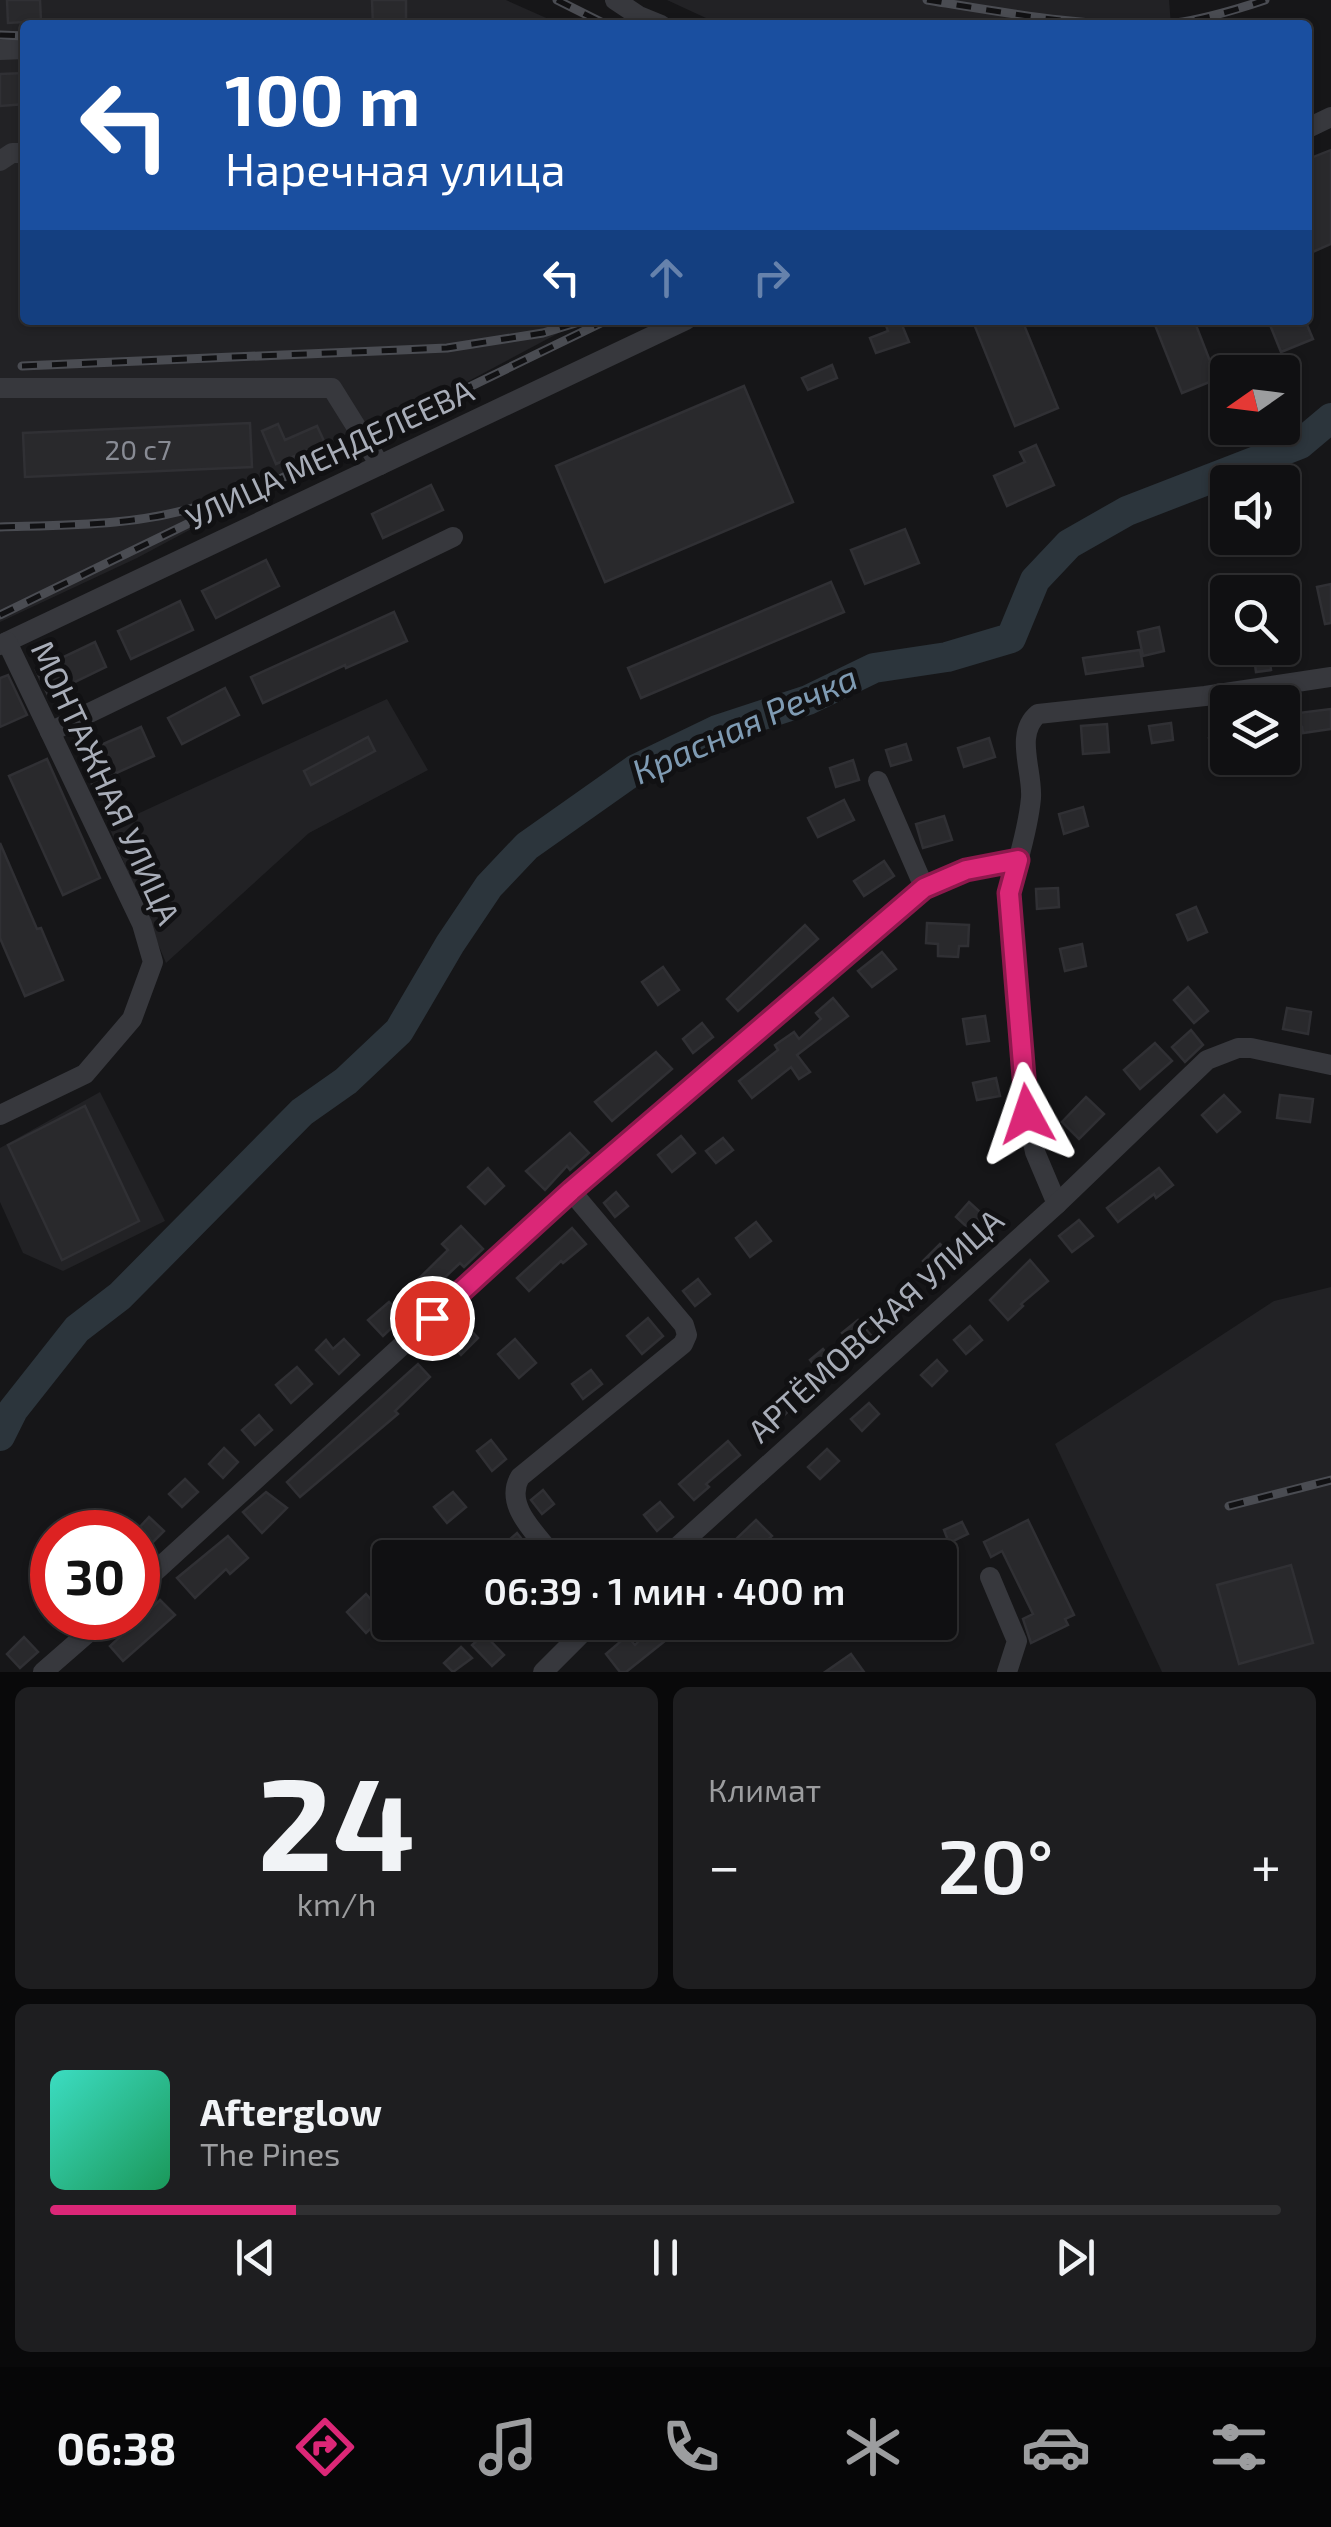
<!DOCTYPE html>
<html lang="ru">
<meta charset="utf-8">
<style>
:root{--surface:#101012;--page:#1e1e20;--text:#f1f3f6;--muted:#9c9d9f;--line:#303032;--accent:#db2777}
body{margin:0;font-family:"Exo 2",sans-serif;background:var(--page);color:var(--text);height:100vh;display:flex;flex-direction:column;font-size:38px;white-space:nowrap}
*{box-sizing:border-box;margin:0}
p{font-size:32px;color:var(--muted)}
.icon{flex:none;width:55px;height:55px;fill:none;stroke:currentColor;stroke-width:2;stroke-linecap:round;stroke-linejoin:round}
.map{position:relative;height:1672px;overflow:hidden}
.panel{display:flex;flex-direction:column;gap:15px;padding:15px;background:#09090a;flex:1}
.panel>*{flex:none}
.banner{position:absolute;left:20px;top:20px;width:1292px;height:305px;border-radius:10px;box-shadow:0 2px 8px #0004,0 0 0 2px var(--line);background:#1a4fa0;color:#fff;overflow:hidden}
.needle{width:65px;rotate:256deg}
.controls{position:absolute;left:1210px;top:355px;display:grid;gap:20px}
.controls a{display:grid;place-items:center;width:90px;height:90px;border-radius:10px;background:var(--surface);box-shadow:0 2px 8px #0004,0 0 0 2px var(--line);font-size:50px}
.speed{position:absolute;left:30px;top:1510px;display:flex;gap:20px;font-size:50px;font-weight:700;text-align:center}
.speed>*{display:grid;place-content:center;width:130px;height:130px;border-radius:50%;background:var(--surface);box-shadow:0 2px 8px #0004,0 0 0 2px var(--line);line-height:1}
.speed .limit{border:15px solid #d22;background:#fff;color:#111}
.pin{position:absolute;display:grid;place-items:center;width:85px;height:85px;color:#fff;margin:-42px;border:5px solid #fff;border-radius:50%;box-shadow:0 2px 10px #0007}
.me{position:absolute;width:110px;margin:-55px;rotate:355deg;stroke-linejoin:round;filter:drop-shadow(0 0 8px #0008)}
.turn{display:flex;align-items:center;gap:35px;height:210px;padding:0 40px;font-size:45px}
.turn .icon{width:130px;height:130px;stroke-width:2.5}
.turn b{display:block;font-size:70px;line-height:85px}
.lanes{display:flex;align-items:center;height:95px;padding:0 40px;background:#0003;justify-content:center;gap:50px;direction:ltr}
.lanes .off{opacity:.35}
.big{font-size:75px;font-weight:600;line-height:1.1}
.panel .card{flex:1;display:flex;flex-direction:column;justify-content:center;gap:15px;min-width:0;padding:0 35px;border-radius:15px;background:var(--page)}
.panel .dial{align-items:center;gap:0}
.dial b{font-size:130px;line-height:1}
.song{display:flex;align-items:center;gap:30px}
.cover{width:120px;height:120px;border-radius:15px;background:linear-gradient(135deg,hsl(170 70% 55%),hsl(150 70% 35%))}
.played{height:10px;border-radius:5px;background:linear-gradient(90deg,var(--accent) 20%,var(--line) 20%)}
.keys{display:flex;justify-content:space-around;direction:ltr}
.heat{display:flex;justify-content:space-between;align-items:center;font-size:55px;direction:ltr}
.panel .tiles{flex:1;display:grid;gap:15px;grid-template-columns:1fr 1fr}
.card:last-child{grid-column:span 2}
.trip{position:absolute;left:372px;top:1540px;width:585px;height:100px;border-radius:10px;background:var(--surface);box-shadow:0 2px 8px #0004,0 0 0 2px var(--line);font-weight:600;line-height:100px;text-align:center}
.tab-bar{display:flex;height:160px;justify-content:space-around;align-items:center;background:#060607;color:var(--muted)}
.tab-bar .icon{width:70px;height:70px}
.tab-bar .selected{color:var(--accent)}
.tab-bar b{font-size:45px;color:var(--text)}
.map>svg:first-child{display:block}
.built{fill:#222225}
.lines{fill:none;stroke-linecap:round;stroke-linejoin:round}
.river{stroke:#2c353c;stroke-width:30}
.building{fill:#29292c;stroke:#303034;stroke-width:2.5}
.minor{stroke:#37383d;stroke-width:20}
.rail-casing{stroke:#4a4c52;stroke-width:9}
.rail{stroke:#111113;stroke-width:5;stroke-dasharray:15;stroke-linecap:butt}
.route-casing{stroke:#8e194d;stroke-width:25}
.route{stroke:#db2777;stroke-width:18}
.labels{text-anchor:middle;stroke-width:10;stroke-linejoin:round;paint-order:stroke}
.number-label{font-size:28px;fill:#888b94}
.street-label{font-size:32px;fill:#a8adb8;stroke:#111113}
.water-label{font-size:35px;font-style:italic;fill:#7f9bb3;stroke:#111113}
</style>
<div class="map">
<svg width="1331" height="1672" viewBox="0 0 1331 1672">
<rect width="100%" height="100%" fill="#161618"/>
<g class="built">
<polygon points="0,0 506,0 562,25 25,25 25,320 583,320 137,558 0,622"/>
<polygon points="667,0 1169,0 1171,25 721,25"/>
<polygon points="387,699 428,770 309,833 166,963 109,827"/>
<polygon points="100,1092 165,1221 63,1271 23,1253 0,1202 0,1148"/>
<polygon points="1331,1287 1331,1672 1162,1672 1055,1444 1274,1301"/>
</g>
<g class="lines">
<polyline class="river" points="0,1436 13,1410 77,1329 120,1296 302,1112 346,1081 399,1031 450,944 489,886 527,846 636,769 717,730 808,700 874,668 947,657 1011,638 1035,580 1069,544 1127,511 1300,444 1331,418"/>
</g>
<g class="building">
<polygon points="7,0 40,0 41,21 8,23"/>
<polygon points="372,0 406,0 406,25 373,25"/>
<polygon points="25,73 25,104 0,106 0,74"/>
<polygon points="1331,150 1331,244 1308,254 1308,159"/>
<polygon points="884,320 900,320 909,342 876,353 870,338 888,331"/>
<polygon points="985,320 1022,320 1058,408 1015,426 974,324"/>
<polygon points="1153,320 1194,320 1217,379 1182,393"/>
<polygon points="1268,320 1305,320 1313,339 1281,352"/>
<polygon points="832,365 837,378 808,390 802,378"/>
<polygon points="744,386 793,502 605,582 556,466"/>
<polygon points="250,423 252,467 25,477 23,433"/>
<polygon points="278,424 285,440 317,426 325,443 276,464 262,431"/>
<polygon points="1036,445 1054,485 1007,506 994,476 1025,462 1020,452"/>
<polygon points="431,485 443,510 383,538 372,514"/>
<polygon points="905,529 919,563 865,584 851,550"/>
<polygon points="266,560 279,586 216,618 202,591"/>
<polygon points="831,582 844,612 641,698 628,668"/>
<polygon points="1331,584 1331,623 1325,624 1317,587"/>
<polygon points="1282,595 1288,595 1297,634 1282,637"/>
<polygon points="180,601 193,630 131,659 118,631"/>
<polygon points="394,612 407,641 346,668 345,665 263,703 251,677"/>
<polygon points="1159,627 1164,651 1143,656 1138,632"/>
<polygon points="95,642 106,667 48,695 36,670"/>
<polygon points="1268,648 1271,670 1256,672 1253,650"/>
<polygon points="1140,650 1143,666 1086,674 1083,658"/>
<polygon points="8,675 27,715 0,727 0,678"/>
<polygon points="225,688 239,715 182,744 168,718"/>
<polygon points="1331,709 1331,729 1303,733 1302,727 1282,730 1282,715"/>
<polygon points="1171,723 1173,740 1152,743 1149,726"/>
<polygon points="1107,724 1109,752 1083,754 1081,726"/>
<polygon points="141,727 154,756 92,784 79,755"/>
<polygon points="1228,735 1228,749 1211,752 1209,738"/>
<polygon points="368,737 375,751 311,785 304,771"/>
<polygon points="989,738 995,757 964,767 958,748"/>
<polygon points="906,744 911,760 891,766 886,750"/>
<polygon points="47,759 100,878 63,895 9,776"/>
<polygon points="853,760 859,780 836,787 830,768"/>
<polygon points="844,800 854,820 818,837 808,818"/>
<polygon points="1083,807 1088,826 1064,834 1059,814"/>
<polygon points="944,816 952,840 923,848 916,824"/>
<polygon points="0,843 37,929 41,928 63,980 25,996 0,938"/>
<polygon points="884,861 894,876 864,896 854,881"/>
<polygon points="1058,888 1059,907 1037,909 1036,889"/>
<polygon points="1196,907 1207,932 1188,940 1177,915"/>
<polygon points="927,923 969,925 968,946 959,946 958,957 938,956 938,944 926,943"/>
<polygon points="805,925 818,939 738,1011 727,999"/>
<polygon points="1082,944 1086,966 1065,971 1060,949"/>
<polygon points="882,952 896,969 872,987 858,971"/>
<polygon points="663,967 679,990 658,1005 642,982"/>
<polygon points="1188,987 1208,1011 1194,1023 1174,1000"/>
<polygon points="833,998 848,1016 797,1055 810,1072 799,1079 791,1067 752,1098 739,1081 778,1050 775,1045 794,1032 799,1039 821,1019 816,1013"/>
<polygon points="1287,1008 1311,1012 1308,1034 1283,1029"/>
<polygon points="985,1016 989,1041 967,1044 963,1019"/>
<polygon points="702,1023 713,1037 693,1053 683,1039"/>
<polygon points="1191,1030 1203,1045 1185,1062 1172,1047"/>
<polygon points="1155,1043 1172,1061 1140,1089 1124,1070"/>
<polygon points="656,1052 672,1069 612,1121 595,1102"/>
<polygon points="996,1078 1000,1096 977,1100 973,1083"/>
<polygon points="1224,1095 1240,1112 1217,1132 1202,1115"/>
<polygon points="1280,1095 1313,1099 1310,1122 1277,1118"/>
<polygon points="1086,1097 1104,1114 1079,1139 1062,1122"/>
<polygon points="85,1106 139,1221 62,1260 8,1145"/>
<polygon points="570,1133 589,1153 570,1170 567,1166 545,1190 526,1171"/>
<polygon points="681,1136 695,1153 672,1172 658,1155"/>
<polygon points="723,1138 733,1150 716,1163 706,1151"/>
<polygon points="488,1168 504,1186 485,1204 468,1187"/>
<polygon points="1159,1168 1173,1185 1156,1198 1154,1194 1118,1222 1107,1208"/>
<polygon points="616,1192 628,1206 615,1217 604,1203"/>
<polygon points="969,1202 991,1222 978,1237 956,1217"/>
<polygon points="1079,1220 1093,1236 1072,1252 1059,1236"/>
<polygon points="756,1222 771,1241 750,1257 736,1238"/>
<polygon points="461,1226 483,1249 464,1267 460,1263 383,1336 368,1320 389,1302 392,1305 448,1250 442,1244"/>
<polygon points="572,1228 586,1244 563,1263 561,1261 529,1291 517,1278"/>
<polygon points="940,1244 955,1259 938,1276 923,1261"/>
<polygon points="1030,1260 1048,1281 1021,1304 1023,1306 1008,1320 990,1300"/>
<polygon points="698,1279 710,1294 695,1306 683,1291"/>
<polygon points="648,1318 663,1336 642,1354 627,1336"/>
<polygon points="858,1320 876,1341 860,1354 842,1333"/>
<polygon points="466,1325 478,1338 461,1355 449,1341"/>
<polygon points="970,1326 982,1340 966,1354 954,1340"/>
<polygon points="344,1339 359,1355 339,1374 316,1350 326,1340 333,1349"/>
<polygon points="515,1339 536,1363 519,1378 498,1354"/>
<polygon points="823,1349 841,1371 828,1382 810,1360"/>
<polygon points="937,1360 947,1371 932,1386 921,1375"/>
<polygon points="418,1364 430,1377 395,1411 398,1414 300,1497 287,1482"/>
<polygon points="297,1367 312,1384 291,1403 276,1385"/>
<polygon points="591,1370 602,1384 583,1399 572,1384"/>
<polygon points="782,1395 793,1407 780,1419 769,1408"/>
<polygon points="869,1403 879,1414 862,1431 851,1419"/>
<polygon points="259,1415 272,1430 255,1445 242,1430"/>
<polygon points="491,1440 506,1459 492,1471 477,1451"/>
<polygon points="728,1441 740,1455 706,1484 709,1487 694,1500 679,1484"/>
<polygon points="224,1448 238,1462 223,1478 209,1464"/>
<polygon points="827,1449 839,1461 820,1479 808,1467"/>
<polygon points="185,1479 198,1492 182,1507 169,1494"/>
<polygon points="543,1490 554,1504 542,1514 531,1500"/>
<polygon points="266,1492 287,1508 262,1533 243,1512"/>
<polygon points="453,1492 466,1507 447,1523 434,1507"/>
<polygon points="660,1502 673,1517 657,1531 644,1515"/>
<polygon points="149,1517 164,1531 144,1551 138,1545 138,1529"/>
<polygon points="756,1520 772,1536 748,1558 733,1542"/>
<polygon points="1028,1520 1074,1615 1065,1619 1068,1625 1031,1643 1023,1619 1033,1614 1002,1551 991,1557 984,1542"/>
<polygon points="962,1522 968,1534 949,1543 944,1530"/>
<polygon points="517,1533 529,1548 518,1558 506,1558 499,1549"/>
<polygon points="228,1536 248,1558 230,1574 226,1569 195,1598 177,1578"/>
<polygon points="1291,1565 1313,1643 1239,1664 1217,1585"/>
<polygon points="366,1594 385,1615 366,1633 347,1612"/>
<polygon points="160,1600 175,1615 123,1661 110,1646"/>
<polygon points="658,1622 671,1636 626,1672 620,1672 606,1654 627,1636 635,1645"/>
<polygon points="484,1634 504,1655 492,1666 472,1645"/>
<polygon points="24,1637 38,1652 20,1668 7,1654"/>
<polygon points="461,1647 472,1658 453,1672 444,1663"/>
<polygon points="851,1654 864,1672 825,1672"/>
</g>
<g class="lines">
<g class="minor">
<polyline points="615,0 639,16 661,25"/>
<polyline points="0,50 25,49"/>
<polyline points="1308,128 1331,117"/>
<polyline points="0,161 12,153 25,153"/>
<polyline points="0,388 332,388 380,465"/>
<polyline points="0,645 686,320"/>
<polyline points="50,732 453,537"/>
<polyline points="878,781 924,887"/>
<polyline points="1018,861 1009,893 1027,1114 1035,1152 1057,1204"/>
<polyline points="0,1115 85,1074 132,1019 153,962 142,924 7,642"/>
<path d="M555,1558c-17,-23 -52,-52 -35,-81l163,-133 4,-9 -3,-10 -113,-134"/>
<polyline points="665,1558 1057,1204 1207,1060 1238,1048 1251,1048 1331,1065"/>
<polyline points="990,1577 1017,1641 1007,1672"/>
<path d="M138,1587l433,-396 298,-258 55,-46 16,-7 26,-10 52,-9c6,-22 11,-41 13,-63 2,-27 -17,-64 7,-84l167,-18 126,-19"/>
<polyline points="43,1672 105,1618"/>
<polyline points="543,1672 593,1622"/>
</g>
<defs>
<g id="rail">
<polyline points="557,0 607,25"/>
<path d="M927,0c73,12 176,31 248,23 31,-4 60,-13 90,-23"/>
<polyline points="0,35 25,36"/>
<polyline points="22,366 447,348 543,333 579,322"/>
<path d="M0,527c68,-2 138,-1 203,-22"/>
<polyline points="0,615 607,320"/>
<polyline points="1229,1506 1331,1480"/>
</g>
</defs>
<use href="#rail" class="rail-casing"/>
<use href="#rail" class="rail"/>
</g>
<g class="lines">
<defs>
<polyline id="route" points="432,1318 571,1191 924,888 966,870 1018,860 1009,893 1027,1114"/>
</defs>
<use href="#route" class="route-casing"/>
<use href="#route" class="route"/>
</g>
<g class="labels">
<g class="number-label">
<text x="138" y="460">20 с7</text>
</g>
<g class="street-label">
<text transform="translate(330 455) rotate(-25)" y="11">УЛИЦА МЕНДЕЛЕЕВА</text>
<text transform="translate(105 783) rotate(65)" y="11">МОНТАЖНАЯ УЛИЦА</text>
<text transform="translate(876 1326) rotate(-42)" y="11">АРТЁМОВСКАЯ УЛИЦА</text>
</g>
<g class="water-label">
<text transform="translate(745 725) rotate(-24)" y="12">Красная Речка</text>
</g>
</g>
</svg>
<div class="controls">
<a><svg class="needle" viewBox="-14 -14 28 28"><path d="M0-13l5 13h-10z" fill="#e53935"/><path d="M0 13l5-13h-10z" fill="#9c9d9f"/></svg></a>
<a><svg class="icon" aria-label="sound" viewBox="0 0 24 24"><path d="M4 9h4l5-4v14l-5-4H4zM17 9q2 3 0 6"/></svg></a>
<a><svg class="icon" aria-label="search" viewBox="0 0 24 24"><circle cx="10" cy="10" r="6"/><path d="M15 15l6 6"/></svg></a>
<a><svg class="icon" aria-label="layers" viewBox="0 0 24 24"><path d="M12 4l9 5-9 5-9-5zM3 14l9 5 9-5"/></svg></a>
</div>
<div class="speed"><div class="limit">30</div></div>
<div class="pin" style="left:432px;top:1318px;background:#d93025"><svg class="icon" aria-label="arrive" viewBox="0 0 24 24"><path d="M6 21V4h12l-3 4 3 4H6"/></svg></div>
<svg class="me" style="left:1027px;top:1114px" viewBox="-20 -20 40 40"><path d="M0-17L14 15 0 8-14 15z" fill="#db2777" stroke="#fff" stroke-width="4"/></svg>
<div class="trip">06:39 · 1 мин · 400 m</div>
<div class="banner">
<div class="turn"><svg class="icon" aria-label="left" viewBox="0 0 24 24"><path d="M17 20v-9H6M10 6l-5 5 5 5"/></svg><div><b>100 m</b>Наречная улица</div></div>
<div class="lanes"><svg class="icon" aria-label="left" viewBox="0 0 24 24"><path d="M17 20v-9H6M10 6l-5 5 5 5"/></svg><svg class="icon off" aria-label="ahead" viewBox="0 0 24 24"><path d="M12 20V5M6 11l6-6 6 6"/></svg><svg class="icon off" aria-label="right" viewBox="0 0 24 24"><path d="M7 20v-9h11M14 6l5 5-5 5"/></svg></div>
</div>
</div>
<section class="panel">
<div class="tiles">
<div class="card dial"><b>24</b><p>km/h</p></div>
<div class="card"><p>Климат</p>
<div class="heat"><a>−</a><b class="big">20°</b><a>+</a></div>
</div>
<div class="card">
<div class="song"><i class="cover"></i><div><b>Afterglow</b><p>The Pines</p></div></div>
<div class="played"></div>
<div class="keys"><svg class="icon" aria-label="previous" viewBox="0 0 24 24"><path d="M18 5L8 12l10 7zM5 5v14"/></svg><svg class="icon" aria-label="pause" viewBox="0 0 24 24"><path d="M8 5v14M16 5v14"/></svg><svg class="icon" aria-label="next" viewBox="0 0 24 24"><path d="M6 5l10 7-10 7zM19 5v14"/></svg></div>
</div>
</div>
</section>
<nav class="tab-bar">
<b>06:38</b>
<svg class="icon selected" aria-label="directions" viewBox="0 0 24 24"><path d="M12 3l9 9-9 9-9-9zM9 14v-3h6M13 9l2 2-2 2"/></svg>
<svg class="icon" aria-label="music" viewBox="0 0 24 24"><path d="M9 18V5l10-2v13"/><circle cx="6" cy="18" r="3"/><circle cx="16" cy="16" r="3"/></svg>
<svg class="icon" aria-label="phone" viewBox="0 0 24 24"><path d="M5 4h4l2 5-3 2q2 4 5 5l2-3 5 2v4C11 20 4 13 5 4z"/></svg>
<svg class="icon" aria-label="climate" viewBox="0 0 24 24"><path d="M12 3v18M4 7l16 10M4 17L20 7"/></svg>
<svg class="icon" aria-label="car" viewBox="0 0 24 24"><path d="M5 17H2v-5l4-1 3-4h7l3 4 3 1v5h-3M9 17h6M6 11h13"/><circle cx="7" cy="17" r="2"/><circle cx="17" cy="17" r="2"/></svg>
<svg class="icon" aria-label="filters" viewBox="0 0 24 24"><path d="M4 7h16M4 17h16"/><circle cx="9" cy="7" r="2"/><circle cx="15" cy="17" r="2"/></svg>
</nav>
